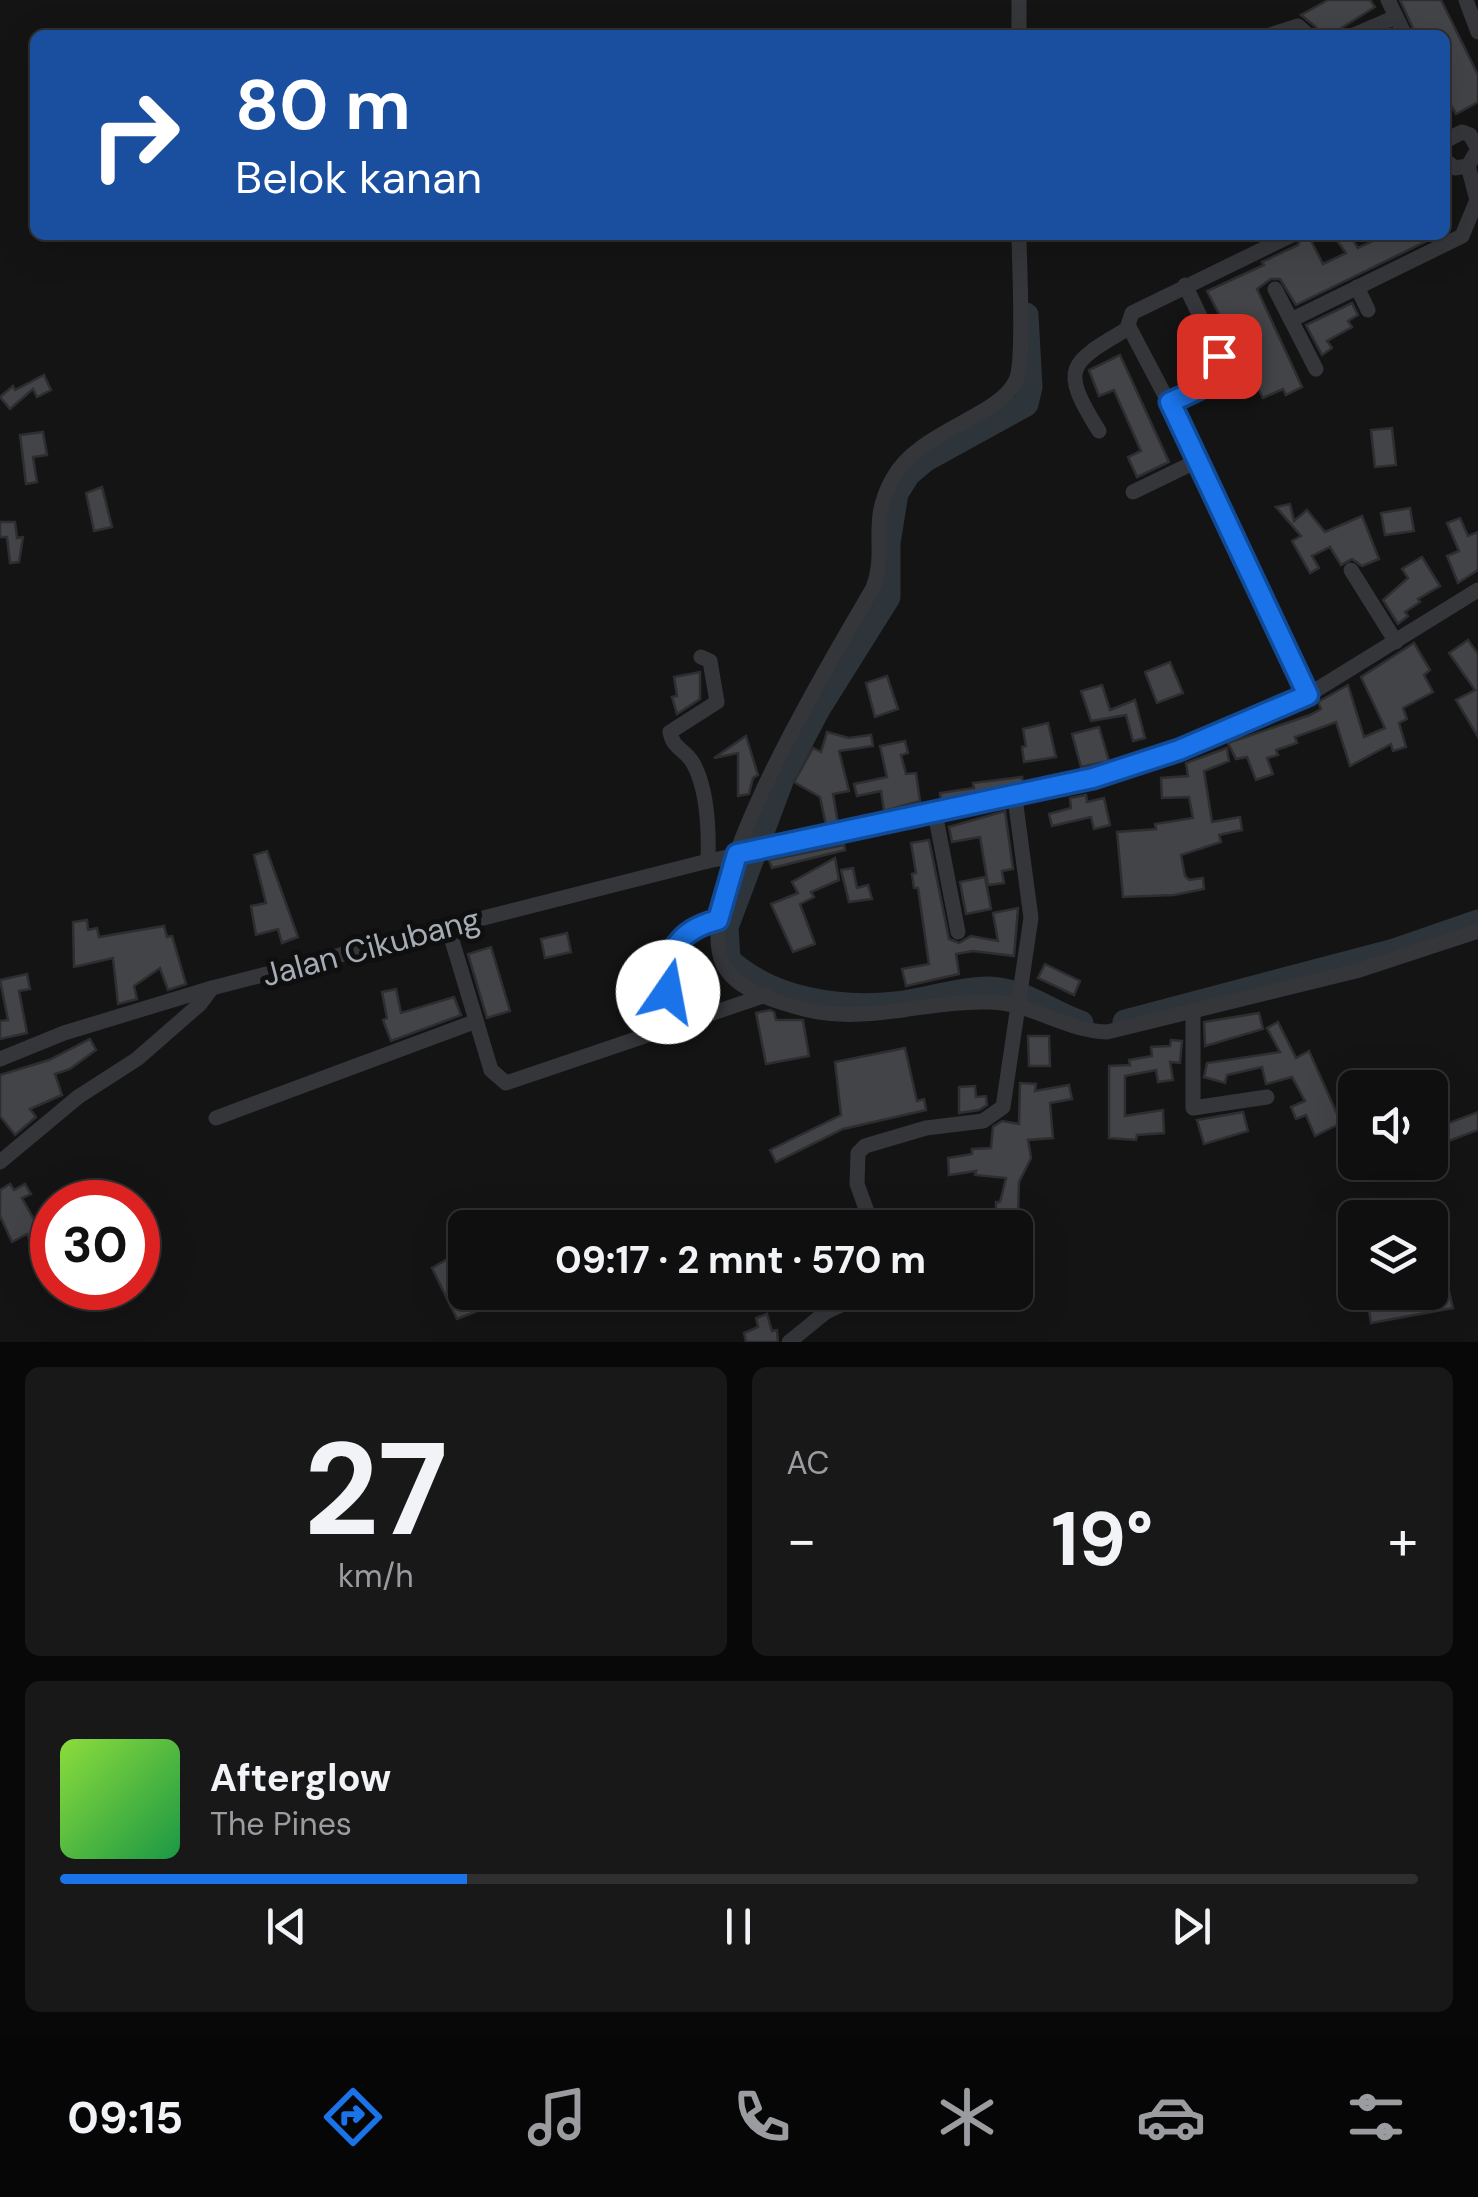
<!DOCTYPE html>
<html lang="id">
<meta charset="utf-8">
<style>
:root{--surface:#0f0f10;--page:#181819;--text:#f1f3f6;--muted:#9b9c9f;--line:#2f2f30;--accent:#1a73e8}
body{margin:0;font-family:"DM Sans",sans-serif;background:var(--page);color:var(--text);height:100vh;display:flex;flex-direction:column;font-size:38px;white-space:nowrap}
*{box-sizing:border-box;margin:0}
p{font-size:32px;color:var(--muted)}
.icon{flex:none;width:55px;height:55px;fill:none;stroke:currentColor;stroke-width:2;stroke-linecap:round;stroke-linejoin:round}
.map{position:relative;height:1342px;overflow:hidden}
.details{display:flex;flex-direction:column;gap:25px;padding:25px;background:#080809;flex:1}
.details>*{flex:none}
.top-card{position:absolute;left:30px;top:30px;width:1420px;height:210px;border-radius:15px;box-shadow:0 10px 40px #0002,0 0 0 2px var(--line);background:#1a4fa0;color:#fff;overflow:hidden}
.buttons{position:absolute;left:1338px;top:1070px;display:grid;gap:20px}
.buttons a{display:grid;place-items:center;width:110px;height:110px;border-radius:15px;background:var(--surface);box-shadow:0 10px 40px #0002,0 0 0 2px var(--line);font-size:50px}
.speed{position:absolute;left:30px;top:1180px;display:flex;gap:20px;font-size:50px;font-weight:700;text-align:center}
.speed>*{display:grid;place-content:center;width:130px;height:130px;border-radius:50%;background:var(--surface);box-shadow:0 10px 40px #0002,0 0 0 2px var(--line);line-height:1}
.speed .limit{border:15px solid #d22;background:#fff;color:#111}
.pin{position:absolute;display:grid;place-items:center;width:85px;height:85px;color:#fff;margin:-42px;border-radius:20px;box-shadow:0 5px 15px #0006}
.me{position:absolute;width:110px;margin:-55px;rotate:12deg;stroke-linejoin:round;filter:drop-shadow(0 0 8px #0008)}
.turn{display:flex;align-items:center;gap:35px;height:210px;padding:0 40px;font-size:45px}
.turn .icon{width:130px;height:130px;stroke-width:2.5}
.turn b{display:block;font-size:70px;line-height:85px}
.big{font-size:75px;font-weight:700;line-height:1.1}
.details .widget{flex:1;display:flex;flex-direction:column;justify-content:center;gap:15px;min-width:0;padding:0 35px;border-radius:15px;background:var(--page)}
.details .dial{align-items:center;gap:0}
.dial b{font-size:130px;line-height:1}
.song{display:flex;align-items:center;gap:30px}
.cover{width:120px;height:120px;border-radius:15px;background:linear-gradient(135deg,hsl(90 70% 55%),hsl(140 70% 35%))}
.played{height:10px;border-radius:5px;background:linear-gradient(90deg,var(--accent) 30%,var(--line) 30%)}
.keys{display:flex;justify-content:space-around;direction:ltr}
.heat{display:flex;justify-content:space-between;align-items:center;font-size:55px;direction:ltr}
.details .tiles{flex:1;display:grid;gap:25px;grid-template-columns:1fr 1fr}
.widget:last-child{grid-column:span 2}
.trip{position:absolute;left:448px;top:1210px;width:585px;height:100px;border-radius:15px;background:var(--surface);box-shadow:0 10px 40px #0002,0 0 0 2px var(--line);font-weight:700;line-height:100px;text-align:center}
.dock{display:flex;height:160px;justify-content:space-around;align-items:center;background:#060606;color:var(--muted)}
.dock .icon{width:70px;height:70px}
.dock .current{color:var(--accent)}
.dock b{font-size:45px;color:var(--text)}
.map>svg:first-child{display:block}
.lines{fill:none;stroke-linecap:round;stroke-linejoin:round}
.river{stroke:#2d353a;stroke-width:25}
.building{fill:#434448;stroke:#2e2e31;stroke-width:2.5}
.street{stroke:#35363a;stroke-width:15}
.route-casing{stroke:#114b97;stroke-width:25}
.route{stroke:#1a73e8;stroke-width:18}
.labels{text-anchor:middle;stroke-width:10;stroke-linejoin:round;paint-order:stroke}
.street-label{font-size:32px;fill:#a6acb5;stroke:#0f0f10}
</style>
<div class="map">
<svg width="1478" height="1342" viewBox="0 0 1478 1342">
<rect width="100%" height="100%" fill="#141415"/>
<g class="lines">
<g class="river">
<path d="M1026,315l4,72 -4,17 -100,55 -18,15 -12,19 -8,50v54l-69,110 -35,66 -58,154 2,33c44,40 110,50 168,44 30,-3 61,-15 92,-15 37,1 60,23 93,34"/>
<polyline points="1125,1022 1394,951 1478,922"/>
</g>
</g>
<g class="building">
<polygon points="1328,0 1370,0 1375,7 1330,35 1319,35 1316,27 1301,15"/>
<polygon points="1400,0 1441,0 1478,75 1478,102 1456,114 1445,94 1445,35 1416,35"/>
<polygon points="1303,235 1308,235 1323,264 1346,253 1333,235 1349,235 1358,248 1386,235 1439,235 1296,305 1280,279 1271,279 1257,289 1302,387 1286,395 1283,389 1263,398 1207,291 1264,265 1262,262 1298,245"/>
<polygon points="1352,303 1358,315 1348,321 1352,327 1327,341 1332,348 1322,355 1306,325"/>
<polygon points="1120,355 1169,462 1137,477 1128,457 1141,451 1130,426 1114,390 1099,396 1089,370"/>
<polygon points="44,375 51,390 37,397 33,389 10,409 0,397 13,386 15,390"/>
<polygon points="1392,428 1396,465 1375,467 1371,430"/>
<polygon points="43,432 47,455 33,457 37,482 26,484 20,435"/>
<polygon points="102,487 112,527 94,531 86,493"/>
<polygon points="1290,504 1294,521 1307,510 1325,532 1362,516 1379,559 1362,566 1352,559 1341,565 1330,547 1312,556 1319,568 1310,573 1292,541 1301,536 1276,507"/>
<polygon points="1410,508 1414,531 1385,535 1381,513"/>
<polygon points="1460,518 1468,536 1478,532 1478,570 1458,583 1447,556 1459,551 1447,523"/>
<polygon points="0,522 15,522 17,538 23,537 19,562 10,563 7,537 0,537"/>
<polygon points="1422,557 1440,586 1418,599 1420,602 1405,612 1408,616 1398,624 1383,600 1408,578 1402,569"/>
<polygon points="1468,640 1478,654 1478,737 1456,700 1475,690 1449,653"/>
<polygon points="1414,643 1430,670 1424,675 1433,692 1403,708 1407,719 1399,723 1406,747 1393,751 1391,744 1350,766 1336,722 1295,737 1297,743 1276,750 1278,755 1267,758 1273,774 1256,780 1247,757 1236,759 1228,743 1310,715 1321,709 1318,702 1348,685 1364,737 1385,728 1361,677"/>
<polygon points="1170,662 1183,693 1157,703 1145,672"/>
<polygon points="700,672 700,699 677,714 672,697 677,696 674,677"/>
<polygon points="887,676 898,709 875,717 866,683"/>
<polygon points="1102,685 1110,710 1135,700 1145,738 1133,741 1126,715 1091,721 1081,691"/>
<polygon points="1048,723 1056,757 1024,762 1022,747 1026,746 1023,729"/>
<polygon points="1099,727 1109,761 1081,767 1072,734"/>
<polygon points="827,732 849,738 871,735 873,746 839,751 849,791 833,794 838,823 826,825 820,797 794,782 813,748 821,752"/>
<polygon points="746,736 758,775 753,778 749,794 738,796 738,753 714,758"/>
<polygon points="905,741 908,753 901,755 906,774 916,773 920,801 884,811 881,791 857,796 854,784 887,777 880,746"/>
<polygon points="1227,748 1229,761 1204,771 1212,822 1240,817 1242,830 1219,835 1221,842 1181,855 1185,876 1189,880 1203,878 1204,889 1174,895 1123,897 1117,832 1156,829 1155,824 1193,818 1189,797 1162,798 1161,778 1188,776 1186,763"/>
<polygon points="1022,777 1023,784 941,802 940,793 974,788 973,783"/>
<polygon points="1086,795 1087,802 1104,798 1110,825 1094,829 1091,817 1052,826 1049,814 1071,808 1070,798"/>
<polygon points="1005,811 1013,869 1002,871 1004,883 988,885 980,837 952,842 949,827"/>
<polygon points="929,840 949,939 959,943 971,936 998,941 993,913 1018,908 1014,956 973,951 956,954 959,974 906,986 902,969 929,964 918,888 914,888 912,874 916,873 911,843"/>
<polygon points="844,845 845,850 772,868 769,860"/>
<polygon points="267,851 298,937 282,943 278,929 256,935 251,906 266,903 254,855"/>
<polygon points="835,858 839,880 811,892 814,897 800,904 815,944 793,952 771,904 798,893 792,882"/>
<polygon points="853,868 857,888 868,885 872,899 849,902 841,870"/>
<polygon points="985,877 991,909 966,914 960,882"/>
<polygon points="87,920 88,930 97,928 99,937 164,926 167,937 172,936 186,984 168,990 160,968 134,986 137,999 118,1004 113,958 74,967 73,922"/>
<polygon points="567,933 571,952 545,958 541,939"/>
<polygon points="491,947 510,1011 487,1018 468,954"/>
<polygon points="1045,964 1080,981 1074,995 1038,978"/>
<polygon points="27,974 30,989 19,991 27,1033 0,1039 0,1021 8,1020 0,980"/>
<polygon points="396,989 401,1013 454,997 461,1015 391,1041 383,1020 387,1018 382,992"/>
<polygon points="770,1010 774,1012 776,1020 803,1020 809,1056 766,1064 756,1013"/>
<polygon points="1259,1013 1263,1029 1205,1046 1204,1022"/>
<polygon points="1278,1022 1296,1058 1309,1051 1341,1123 1315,1136 1306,1115 1296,1119 1291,1107 1305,1101 1292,1077 1266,1084 1262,1067 1227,1075 1225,1083 1204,1077 1207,1063 1280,1052 1267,1028"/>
<polygon points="1028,1036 1049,1036 1050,1066 1029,1066"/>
<polygon points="90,1039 96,1050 70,1069 55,1074 62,1095 30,1109 36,1117 15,1135 0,1116 0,1075 49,1060"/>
<polygon points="1171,1040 1182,1041 1180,1063 1170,1062 1173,1080 1158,1082 1156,1070 1125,1076 1125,1116 1163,1110 1164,1133 1137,1135 1136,1140 1109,1138 1109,1066 1130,1065 1129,1060 1152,1056 1151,1047 1170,1046"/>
<polygon points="905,1048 917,1101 924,1099 926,1110 843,1129 776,1162 770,1150 841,1115 835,1062"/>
<polygon points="1020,1083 1036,1084 1035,1091 1069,1085 1072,1099 1050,1103 1053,1138 1028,1140 1031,1158 1019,1182 1018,1214 996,1214 996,1202 1000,1202 1006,1178 975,1175 976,1171 949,1175 948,1158 972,1154 972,1149 991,1148 993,1127 1002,1121 1019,1124"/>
<polygon points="975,1086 976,1097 986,1096 987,1105 979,1110 959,1113 959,1087"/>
<polygon points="1243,1112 1248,1131 1204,1144 1197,1120"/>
<polygon points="1478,1112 1478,1130 1430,1148 1430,1130"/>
<polygon points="10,1184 14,1190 25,1184 31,1194 22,1198 45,1239 33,1246 27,1234 12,1242 0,1216 0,1190"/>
<polygon points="465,1249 465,1264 456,1269 475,1312 457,1319 432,1268"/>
<polygon points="1441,1258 1453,1308 1371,1323 1366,1292 1430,1292 1430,1260"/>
<polygon points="767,1314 772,1331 777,1330 778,1342 746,1342 744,1333 758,1327 756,1318"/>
</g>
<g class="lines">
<g class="street">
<polyline points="1388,0 1405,35"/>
<polyline points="1466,0 1478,32"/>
<polyline points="1019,35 1019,0"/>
<polyline points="1270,35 1298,26 1308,35"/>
<polyline points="1354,35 1396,17"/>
<polyline points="1445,141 1462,132 1470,135 1478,149 1468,166 1455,168 1445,160"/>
<path d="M1019,235c0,27 6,126 -3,145 -16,37 -97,50 -123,98 -26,45 -5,71 -20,110 -40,69 -184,303 -150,376 13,27 57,39 85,46 61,14 120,-10 182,-8 41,1 77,29 117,30l249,-61 122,-40"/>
<polyline points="1292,235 1132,313 1128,325 1169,403 1308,695"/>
<polyline points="1357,287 1368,310"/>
<polyline points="1275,289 1316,369"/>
<polyline points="1291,320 1462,236 1477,200 1468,166"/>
<path d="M1169,403c24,-12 52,-17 50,-47l-34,-71"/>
<path d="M1099,431c-39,-63 -32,-67 30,-103"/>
<polyline points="1133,492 1197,461"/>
<polyline points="1351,570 1396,642"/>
<path d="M701,657l9,4 7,41 -47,30c3,17 15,17 23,31 15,27 16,68 15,98"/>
<polyline points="935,813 958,932"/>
<polyline points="448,927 491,1070 506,1083 766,995"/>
<polyline points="1193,1010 1193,1108 1267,1097"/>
<path d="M682,1023c-16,-34 -21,-60 5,-92l32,-11"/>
<polyline points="0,1059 64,1033 212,988 448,927 708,861 1015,798 1139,764 1308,695 1478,590"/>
<polyline points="216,1118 474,1022"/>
<polyline points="0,1162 78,1097 137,1059 200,1004 212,988"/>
<polyline points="873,1228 857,1184 858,1153 865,1146 926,1128 983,1121 1003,1107 1031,918 1015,798"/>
<polyline points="789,1342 826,1312 869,1292"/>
</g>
</g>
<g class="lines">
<defs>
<path id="route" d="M668,992c-3,-41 11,-62 50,-72l19,-66 356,-76 86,-28 129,-55 -138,-293c23,-11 50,-16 49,-46"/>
</defs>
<use href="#route" class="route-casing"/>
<use href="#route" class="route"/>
</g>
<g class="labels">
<g class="street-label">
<text transform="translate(371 947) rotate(-15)" y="11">Jalan Cikubang</text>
</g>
</g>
</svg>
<div class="buttons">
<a><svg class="icon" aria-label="sound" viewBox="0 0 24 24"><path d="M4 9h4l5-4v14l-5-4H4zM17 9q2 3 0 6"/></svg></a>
<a><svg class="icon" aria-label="layers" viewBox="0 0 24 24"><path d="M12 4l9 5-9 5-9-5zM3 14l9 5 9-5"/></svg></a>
</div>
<div class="speed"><div class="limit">30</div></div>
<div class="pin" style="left:1219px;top:356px;background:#d93025"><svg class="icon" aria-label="arrive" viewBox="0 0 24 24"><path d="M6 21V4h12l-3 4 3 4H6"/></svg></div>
<svg class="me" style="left:668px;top:992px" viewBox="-20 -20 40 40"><circle r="19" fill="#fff"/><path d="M0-13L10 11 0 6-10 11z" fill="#1a73e8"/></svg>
<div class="trip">09:17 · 2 mnt · 570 m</div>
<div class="top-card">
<div class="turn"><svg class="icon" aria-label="right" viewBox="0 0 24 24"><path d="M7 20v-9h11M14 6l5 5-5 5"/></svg><div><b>80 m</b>Belok kanan</div></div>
</div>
</div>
<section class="details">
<div class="tiles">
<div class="widget dial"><b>27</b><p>km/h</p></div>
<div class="widget"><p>AC</p>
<div class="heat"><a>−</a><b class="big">19°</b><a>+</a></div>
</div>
<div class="widget">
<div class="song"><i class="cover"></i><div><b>Afterglow</b><p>The Pines</p></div></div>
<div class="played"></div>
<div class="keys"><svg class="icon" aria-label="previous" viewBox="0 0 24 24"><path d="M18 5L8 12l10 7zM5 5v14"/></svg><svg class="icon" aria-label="pause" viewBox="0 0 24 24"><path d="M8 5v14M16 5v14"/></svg><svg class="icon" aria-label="next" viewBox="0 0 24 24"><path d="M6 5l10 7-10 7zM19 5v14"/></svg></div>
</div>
</div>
</section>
<nav class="dock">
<b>09:15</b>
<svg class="icon current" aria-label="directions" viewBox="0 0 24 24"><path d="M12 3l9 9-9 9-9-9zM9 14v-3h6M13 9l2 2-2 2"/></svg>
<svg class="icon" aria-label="music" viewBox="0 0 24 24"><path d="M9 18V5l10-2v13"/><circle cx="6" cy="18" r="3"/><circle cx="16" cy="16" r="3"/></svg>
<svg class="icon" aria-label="phone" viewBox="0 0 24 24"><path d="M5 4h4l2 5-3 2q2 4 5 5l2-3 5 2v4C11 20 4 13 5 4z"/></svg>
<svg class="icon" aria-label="climate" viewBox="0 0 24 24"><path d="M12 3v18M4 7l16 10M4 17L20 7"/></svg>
<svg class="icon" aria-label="car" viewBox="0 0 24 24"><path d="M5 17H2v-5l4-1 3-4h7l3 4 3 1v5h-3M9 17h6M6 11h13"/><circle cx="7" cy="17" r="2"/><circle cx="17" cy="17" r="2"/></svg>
<svg class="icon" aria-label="filters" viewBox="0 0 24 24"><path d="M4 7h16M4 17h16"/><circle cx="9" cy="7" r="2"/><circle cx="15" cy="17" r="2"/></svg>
</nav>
